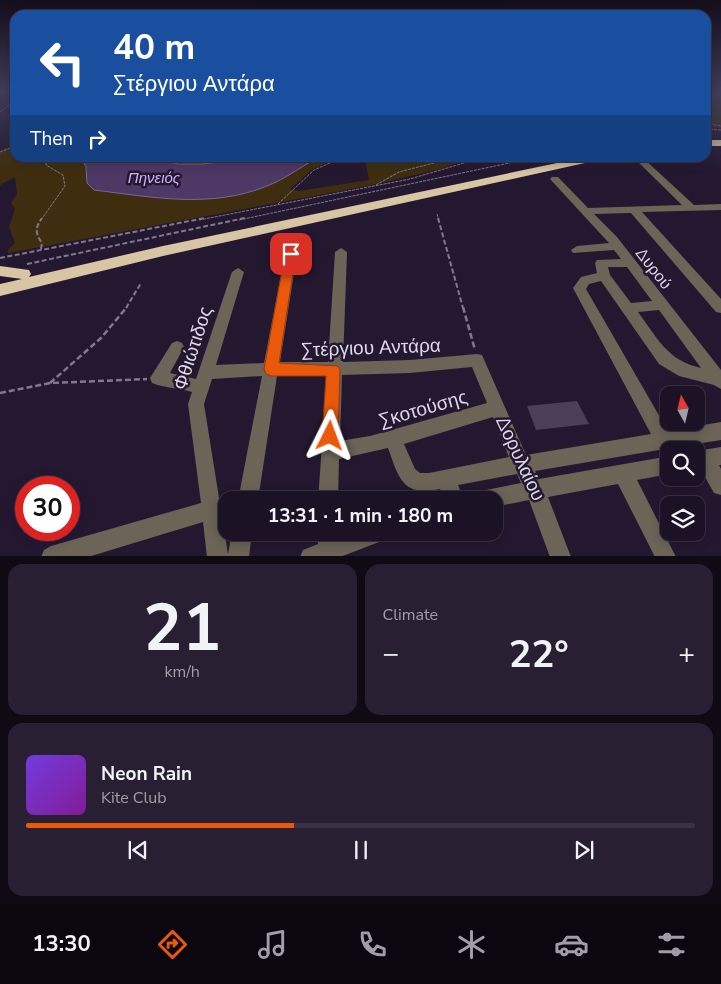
<!DOCTYPE html>
<meta charset="utf-8">
<style>
:root{--surface:#1b1225;--page:#282032;--text:#f1f3f6;--muted:#a09ea7;--line:#393242;--accent:#ea580c}
body{margin:0;font-family:"Nunito Sans",sans-serif;background:var(--page);color:var(--text);height:100vh;display:flex;flex-direction:column;font-size:19px;white-space:nowrap}
*{box-sizing:border-box;margin:0}
p{font-size:16px;color:var(--muted)}
.icon{flex:none;width:28px;height:28px;fill:none;stroke:currentColor;stroke-width:2;stroke-linecap:round;stroke-linejoin:round}
.map{position:relative;height:556px;overflow:hidden}
.drawer{display:flex;flex-direction:column;gap:8px;padding:8px;background:#0f0a14;flex:1}
.drawer>*{flex:none}
.hud{position:absolute;left:10px;top:10px;width:701px;height:152px;border-radius:15px;box-shadow:0 2px 12px #0003,0 0 0 1px var(--line);background:#1a4fa0;color:#fff;overflow:hidden}
.needle{width:32px;rotate:352deg}
.tools{position:absolute;left:660px;top:386px;display:grid;gap:10px}
.tools a{display:grid;place-items:center;width:45px;height:45px;border-radius:10px;background:var(--surface);box-shadow:0 2px 12px #0003,0 0 0 1px var(--line);font-size:25px}
.speed{position:absolute;left:15px;top:476px;display:flex;gap:10px;font-size:25px;font-weight:700;text-align:center}
.speed>*{display:grid;place-content:center;width:65px;height:65px;border-radius:50%;background:var(--surface);box-shadow:0 2px 12px #0003,0 0 0 1px var(--line);line-height:1}
.speed .limit{border:8px solid #d22;background:#fff;color:#111}
.pin{position:absolute;display:grid;place-items:center;width:42px;height:42px;color:#fff;margin:-21px;border-radius:10px;box-shadow:0 2px 8px #0006}
.me{position:absolute;width:55px;margin:-28px;rotate:3deg;stroke-linejoin:round;filter:drop-shadow(0 0 4px #0008)}
.turn{display:flex;align-items:center;gap:18px;height:105px;padding:0 20px;font-size:22px}
.turn .icon{width:65px;height:65px;stroke-width:2.5}
.turn b{display:block;font-size:35px;line-height:42px}
.then{display:flex;align-items:center;height:48px;padding:0 20px;background:#0003;gap:10px;font-size:19px}
.big{font-size:38px;font-weight:700;line-height:1.1}
.drawer .card{flex:1;display:flex;flex-direction:column;justify-content:center;gap:8px;min-width:0;padding:0 18px;border-radius:15px;background:var(--page)}
.drawer .dial{align-items:center;gap:0}
.dial b{font-size:65px;line-height:1}
.song{display:flex;align-items:center;gap:15px}
.cover{width:60px;height:60px;border-radius:8px;background:linear-gradient(135deg,hsl(260 70% 55%),hsl(290 70% 35%))}
.played{height:5px;border-radius:2px;background:linear-gradient(90deg,var(--accent) 40%,var(--line) 40%)}
.keys{display:flex;justify-content:space-around;direction:ltr}
.heat{display:flex;justify-content:space-between;align-items:center;font-size:28px;direction:ltr}
.drawer .tiles{flex:1;display:grid;gap:8px;grid-template-columns:1fr 1fr}
.card:last-child{grid-column:span 2}
.trip{position:absolute;left:218px;top:491px;width:285px;height:50px;border-radius:15px;background:var(--surface);box-shadow:0 2px 12px #0003,0 0 0 1px var(--line);font-weight:700;line-height:50px;text-align:center}
.dock{display:flex;height:80px;justify-content:space-around;align-items:center;background:#0b070f;color:var(--muted)}
.dock .icon{width:35px;height:35px}
.dock .selected{color:var(--accent)}
.dock b{font-size:22px;color:var(--text)}
.map>svg:first-child{display:block}
.green{fill:#3e2e0f}
.water{fill:#4d3866;stroke:#79688d}
.building{fill:#4a3e59}
.lines{fill:none;stroke-linecap:round;stroke-linejoin:round}
.path-far2{stroke:#81788d;stroke-width:1;stroke-dasharray:3 1;stroke-linecap:butt}
.path-far1{stroke:#81788d;stroke-width:2;stroke-dasharray:5 2.5;stroke-linecap:butt}
.path{stroke:#81788d;stroke-width:2.5;stroke-dasharray:6 3;stroke-linecap:butt}
.minor{fill:#6b6457;fill-rule:evenodd}
.highway{fill:#d7c5a4;fill-rule:evenodd}
.route{fill:#ea580c;stroke:#983908}
.labels{text-anchor:middle;stroke-width:5;stroke-linejoin:round;paint-order:stroke}
.far-water-label{font-size:15px;font-style:italic;fill:#d3b1fd;stroke:#241831}
.street-label{font-size:16px;fill:#dfd8e9;stroke:#241831}
.near-street-label{font-size:19px;fill:#dfd8e9;stroke:#241831}
</style>
<div class="map">
<svg width="721" height="557" viewBox="0 0 721 557">
<rect width="100%" height="100%" fill="#241831"/>
<g class="green">
<polygon points="706,93 721,93 721,128 706,126"/>
<polygon points="15,144 15,158 81,158 86,167 87,183 94,190 163,199 267,186 317,158 338,158 313,169 290,189 299,191 369,180 365,158 474,158 440,169 367,186 8,253 8,250 15,243 9,227 15,209 11,203 17,194 15,177 0,185 0,151"/>
<path d="M158,158h90c-30,5 -61,12 -90,0z"/>
</g>
<path class="water" d="M81,158h77l20,6h24l46,-6h69c-16,9 -32,21 -50,28 -56,23 -116,11 -173,4l-7,-7 -1,-16z"/>
<polygon class="building" points="577,401 589,424 536,430 527,406"/>
<g class="lines">
<g class="path-far2">
<polyline points="706,95 721,96"/>
<polyline points="0,112 15,101"/>
<polyline points="706,123 721,126"/>
<polyline points="706,129 721,130"/>
<polyline points="0,152 15,146"/>
<polyline points="376,185 399,172 453,158"/>
<polyline points="278,204 314,170 341,158"/>
<polyline points="437,214 439,220"/>
<polyline points="41,220 65,186 63,175 46,165 47,158"/>
<polyline points="199,220 410,179 481,158"/>
<polyline points="239,220 533,158"/>
</g>
<g class="path-far1">
<polyline points="438,218 463,308"/>
<path d="M41,249l1,-6c-7,-10 -7,-15 0,-25"/>
<polyline points="0,258 205,218"/>
<polyline points="27,264 245,218"/>
<polyline points="126,308 141,283"/>
</g>
<g class="path">
<polyline points="463,307 475,350"/>
<polyline points="50,383 101,338 127,307"/>
<polyline points="0,393 50,383 147,379"/>
</g>
<g class="minor">
<path d="M634,158h9l51,47 27,-1v6l-79,2 79,87v14l-5,-1 -85,-99 -37,1 23,23 104,133v19l-7,-4 -35,-9 -20,-12 -58,-83 -12,3 -3,5 82,142 53,-9v18l-44,7 1,3h-9v24l-32,6 39,77h-21l-37,-73 -70,13 23,60h-21l-21,-57 -35,7v-7h-26l3,-7 50,-10 -4,-9 -59,11 6,15h-20l-4,-11c-37,8 -41,-10 -52,-41l-49,11 -1,41h-20l9,-125 -50,1 -19,124h-20l24,-124 -50,3 -8,25 24,150 4,-22h20l-3,25h-42l-4,-35 -115,35h-47l3,-7 7,-4 150,-43 -13,-99 4,-12c-13,-4 -27,-4 -40,-9l-2,-5 22,-35 5,-2 5,2 2,4 -14,26 26,6 36,-107 6,-4 6,4 -28,93 48,-2 21,-109 6,-4 6,4 -17,108h48l7,-110 6,-4 6,4 -4,110 67,-2 67,-6 5,1 44,100 125,-21 -78,-146 8,-11 16,-4 -2,-10 2,-3 24,-1 -7,-9 -41,3 -2,-3 6,-4 32,-3 -59,-64 2,-2h6l30,31 94,-3zM608,267h19l25,34 -21,2 -21,-28zM659,310l42,58c-34,-8 -43,-29 -63,-56zM472,367l15,36 -117,33 -30,5 2,-66 68,-2zM493,417l16,40 -80,16h-9l-5,-4 -11,-25zM659,450l5,7 -125,22 -4,-8z"/>
<polygon points="721,447 721,465 719,465 721,469 721,495 714,493 700,468 696,469 696,451"/>
<polygon points="317,532 337,532 338,537 350,532 390,532 387,539 340,557 300,557 303,550 318,544"/>
</g>
<g class="highway">
<rect x="706" y="140" width="15" height="6"/>
<polygon points="581,158 599,158 594,161 163,256 0,296 0,284 22,279 0,276 0,266 29,270 31,274 29,277 163,246"/>
</g>
</g>
<linearGradient id="sky" x2="0" y2="1"><stop stop-color="#140d1b"/><stop offset="0.54" stop-color="#3f3d5a"/><stop offset="1" stop-color="#3f3d5a" stop-opacity="0"/></linearGradient>
<rect width="721" height="171" fill="url(#sky)"/>
<polygon class="route" points="291,251 296,254 279,363 338,366 340,370 338,436 336,441 330,444 325,441 322,436 326,376 271,376 266,374 264,369 285,254"/>
<g class="labels">
<g class="far-water-label">
<text x="154" y="183">Πηνειός</text>
</g>
<g class="street-label">
<text transform="translate(654 268) rotate(52)" y="6">Δυρού</text>
</g>
<g class="near-street-label">
<text transform="translate(371 347) rotate(-2)" y="7">Στέργιου Αντάρα</text>
<text transform="translate(192 348) rotate(-72)" y="7">Φθιώτιδος</text>
<text transform="translate(423 408) rotate(-16)" y="7">Σκοτούσης</text>
<text transform="translate(521 458) rotate(65)" y="7">Δορυλαίου</text>
</g>
</g>
</svg>
<div class="tools">
<a><svg class="needle" viewBox="-14 -14 28 28"><path d="M0-13l5 13h-10z" fill="#e53935"/><path d="M0 13l5-13h-10z" fill="#a09ea7"/></svg></a>
<a><svg class="icon" aria-label="search" viewBox="0 0 24 24"><circle cx="10" cy="10" r="6"/><path d="M15 15l6 6"/></svg></a>
<a><svg class="icon" aria-label="layers" viewBox="0 0 24 24"><path d="M12 4l9 5-9 5-9-5zM3 14l9 5 9-5"/></svg></a>
</div>
<div class="speed"><div class="limit">30</div></div>
<div class="pin" style="left:291px;top:254px;background:#d93025"><svg class="icon" aria-label="arrive" viewBox="0 0 24 24"><path d="M6 21V4h12l-3 4 3 4H6"/></svg></div>
<svg class="me" style="left:330px;top:436px" viewBox="-20 -20 40 40"><path d="M0-17L14 15 0 8-14 15z" fill="#ea580c" stroke="#fff" stroke-width="4"/></svg>
<div class="trip">13:31 · 1 min · 180 m</div>
<div class="hud">
<div class="turn"><svg class="icon" aria-label="left" viewBox="0 0 24 24"><path d="M17 20v-9H6M10 6l-5 5 5 5"/></svg><div><b>40 m</b>Στέργιου Αντάρα</div></div>
<div class="then">Then<svg class="icon" aria-label="right" viewBox="0 0 24 24"><path d="M7 20v-9h11M14 6l5 5-5 5"/></svg></div>
</div>
</div>
<section class="drawer">
<div class="tiles">
<div class="card dial"><b>21</b><p>km/h</p></div>
<div class="card"><p>Climate</p>
<div class="heat"><a>−</a><b class="big">22°</b><a>+</a></div>
</div>
<div class="card">
<div class="song"><i class="cover"></i><div><b>Neon Rain</b><p>Kite Club</p></div></div>
<div class="played"></div>
<div class="keys"><svg class="icon" aria-label="previous" viewBox="0 0 24 24"><path d="M18 5L8 12l10 7zM5 5v14"/></svg><svg class="icon" aria-label="pause" viewBox="0 0 24 24"><path d="M8 5v14M16 5v14"/></svg><svg class="icon" aria-label="next" viewBox="0 0 24 24"><path d="M6 5l10 7-10 7zM19 5v14"/></svg></div>
</div>
</div>
</section>
<nav class="dock">
<b>13:30</b>
<svg class="icon selected" aria-label="directions" viewBox="0 0 24 24"><path d="M12 3l9 9-9 9-9-9zM9 14v-3h6M13 9l2 2-2 2"/></svg>
<svg class="icon" aria-label="music" viewBox="0 0 24 24"><path d="M9 18V5l10-2v13"/><circle cx="6" cy="18" r="3"/><circle cx="16" cy="16" r="3"/></svg>
<svg class="icon" aria-label="phone" viewBox="0 0 24 24"><path d="M5 4h4l2 5-3 2q2 4 5 5l2-3 5 2v4C11 20 4 13 5 4z"/></svg>
<svg class="icon" aria-label="climate" viewBox="0 0 24 24"><path d="M12 3v18M4 7l16 10M4 17L20 7"/></svg>
<svg class="icon" aria-label="car" viewBox="0 0 24 24"><path d="M5 17H2v-5l4-1 3-4h7l3 4 3 1v5h-3M9 17h6M6 11h13"/><circle cx="7" cy="17" r="2"/><circle cx="17" cy="17" r="2"/></svg>
<svg class="icon" aria-label="filters" viewBox="0 0 24 24"><path d="M4 7h16M4 17h16"/><circle cx="9" cy="7" r="2"/><circle cx="15" cy="17" r="2"/></svg>
</nav>
